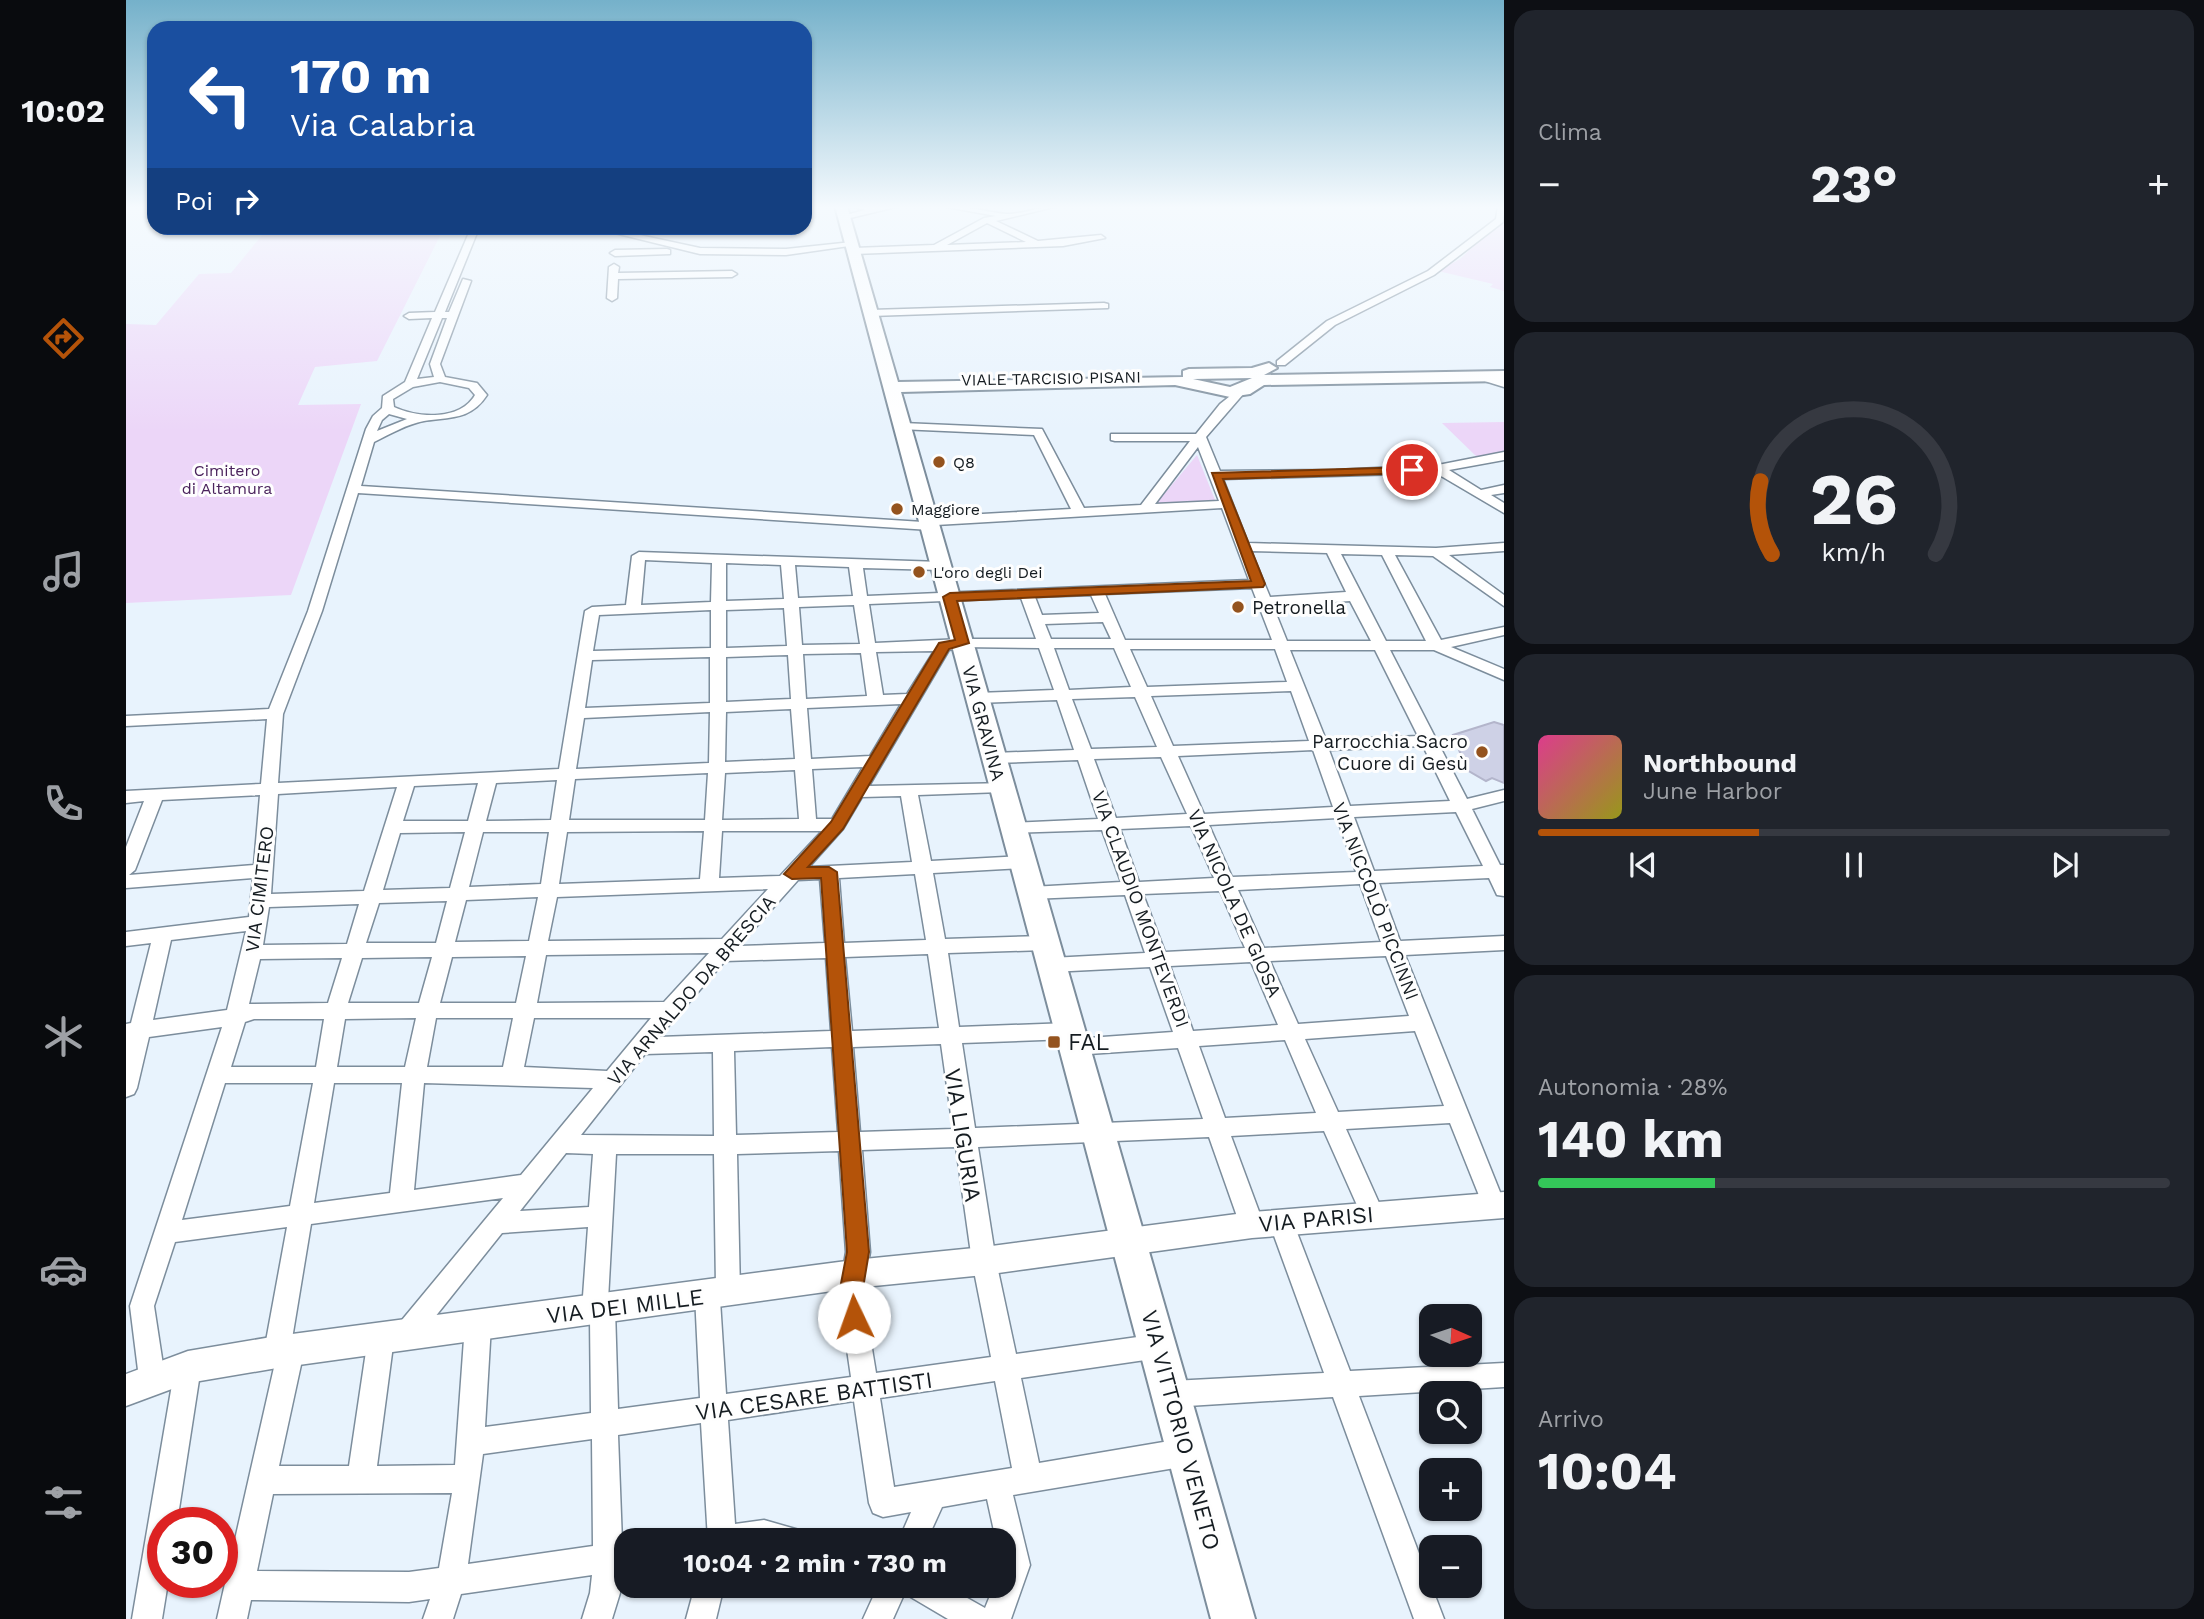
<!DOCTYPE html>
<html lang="it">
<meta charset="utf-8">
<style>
:root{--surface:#171b24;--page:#20242c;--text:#f1f3f6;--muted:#9ea1a6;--line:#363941;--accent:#b45309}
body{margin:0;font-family:"Work Sans",sans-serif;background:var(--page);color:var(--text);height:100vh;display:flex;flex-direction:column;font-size:26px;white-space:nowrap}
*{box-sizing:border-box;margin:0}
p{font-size:23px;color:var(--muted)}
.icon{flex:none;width:38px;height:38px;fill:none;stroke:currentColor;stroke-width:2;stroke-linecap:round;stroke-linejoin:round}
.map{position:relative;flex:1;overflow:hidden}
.side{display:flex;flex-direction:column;gap:10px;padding:10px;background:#0d0f14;width:700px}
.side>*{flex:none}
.banner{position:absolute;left:21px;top:21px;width:665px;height:214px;border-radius:21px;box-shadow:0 2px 5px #0004;background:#1a4fa0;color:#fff;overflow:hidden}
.needle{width:46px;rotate:93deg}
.buttons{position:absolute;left:1293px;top:1304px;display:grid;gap:14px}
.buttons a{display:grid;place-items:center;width:63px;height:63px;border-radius:14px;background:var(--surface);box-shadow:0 2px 5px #0004;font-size:35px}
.speed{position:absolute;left:21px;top:1507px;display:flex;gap:14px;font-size:35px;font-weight:700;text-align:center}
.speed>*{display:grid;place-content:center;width:91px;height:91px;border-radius:50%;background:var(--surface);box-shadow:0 2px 5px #0004;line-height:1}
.speed .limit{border:10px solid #d22;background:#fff;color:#111}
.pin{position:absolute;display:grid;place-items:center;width:60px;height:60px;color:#fff;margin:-30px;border:4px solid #fff;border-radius:50%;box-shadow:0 2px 7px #0007}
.me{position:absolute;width:77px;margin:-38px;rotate:357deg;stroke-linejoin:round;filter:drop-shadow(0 0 5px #0008)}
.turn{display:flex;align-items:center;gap:24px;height:147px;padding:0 28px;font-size:32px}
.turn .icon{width:91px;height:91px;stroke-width:2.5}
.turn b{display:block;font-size:49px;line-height:60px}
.then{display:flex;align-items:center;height:66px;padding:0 28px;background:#0003;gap:14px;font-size:26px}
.big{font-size:52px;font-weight:700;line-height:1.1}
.side .widget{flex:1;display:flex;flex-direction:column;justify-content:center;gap:10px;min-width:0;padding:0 24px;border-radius:21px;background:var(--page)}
.side .dial{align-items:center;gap:0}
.dial svg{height:182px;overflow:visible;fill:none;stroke:var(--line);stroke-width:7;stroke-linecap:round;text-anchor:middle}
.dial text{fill:var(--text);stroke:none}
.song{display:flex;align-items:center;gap:21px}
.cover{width:84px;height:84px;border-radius:10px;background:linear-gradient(135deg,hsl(330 70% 55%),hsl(60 70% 35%))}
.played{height:7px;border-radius:4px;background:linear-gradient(90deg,var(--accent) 35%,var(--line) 35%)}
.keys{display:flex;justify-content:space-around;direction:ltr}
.heat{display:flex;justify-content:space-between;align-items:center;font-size:38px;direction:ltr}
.charge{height:10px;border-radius:5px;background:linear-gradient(90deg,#34c759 28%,var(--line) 0)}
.trip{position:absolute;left:488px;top:1528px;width:402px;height:70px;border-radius:21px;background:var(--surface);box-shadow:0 2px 5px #0004;font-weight:700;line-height:70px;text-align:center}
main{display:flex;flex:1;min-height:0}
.dock{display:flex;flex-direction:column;width:126px;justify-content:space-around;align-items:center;background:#090b0e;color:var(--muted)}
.dock .icon{width:49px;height:49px}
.dock .on{color:var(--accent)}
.dock b{font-size:32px;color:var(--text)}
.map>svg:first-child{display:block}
.green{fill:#ecd6f8}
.building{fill:#ced1e6;stroke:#b3b5cb;stroke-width:2}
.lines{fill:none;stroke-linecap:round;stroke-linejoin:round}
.minor-casing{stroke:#7c8d9c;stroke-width:3}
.tertiary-casing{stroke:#7c8d9c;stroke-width:3}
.secondary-casing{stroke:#7c8d9c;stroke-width:4}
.minor{fill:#fff;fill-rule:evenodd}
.tertiary{fill:#fff;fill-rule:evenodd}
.secondary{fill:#fff;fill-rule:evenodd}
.route{fill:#b45309;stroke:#753606;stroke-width:2}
.poi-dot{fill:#94531e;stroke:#fefefe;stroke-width:2.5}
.labels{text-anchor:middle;stroke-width:6;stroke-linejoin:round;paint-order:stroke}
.far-street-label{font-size:16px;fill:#151c21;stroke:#fefefe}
.far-poi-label{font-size:16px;fill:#151c21;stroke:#fefefe;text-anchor:start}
.far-park-label{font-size:16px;fill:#4b245d;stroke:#fefefe}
.poi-label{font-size:19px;fill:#151c21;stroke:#fefefe;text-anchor:start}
.street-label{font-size:19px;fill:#151c21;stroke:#fefefe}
.near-poi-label{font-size:23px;fill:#151c21;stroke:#fefefe;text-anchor:start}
.near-street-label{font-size:23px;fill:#151c21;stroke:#fefefe}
</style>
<main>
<nav class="dock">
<b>10:02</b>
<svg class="icon on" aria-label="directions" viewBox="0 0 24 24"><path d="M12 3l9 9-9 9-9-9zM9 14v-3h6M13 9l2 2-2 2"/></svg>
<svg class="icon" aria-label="music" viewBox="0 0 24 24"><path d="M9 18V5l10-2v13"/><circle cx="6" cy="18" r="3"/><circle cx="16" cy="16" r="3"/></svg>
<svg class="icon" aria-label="phone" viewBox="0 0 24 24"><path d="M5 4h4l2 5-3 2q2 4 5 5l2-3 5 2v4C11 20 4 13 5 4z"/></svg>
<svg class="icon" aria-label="climate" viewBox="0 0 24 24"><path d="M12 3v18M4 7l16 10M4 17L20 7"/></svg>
<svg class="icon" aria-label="car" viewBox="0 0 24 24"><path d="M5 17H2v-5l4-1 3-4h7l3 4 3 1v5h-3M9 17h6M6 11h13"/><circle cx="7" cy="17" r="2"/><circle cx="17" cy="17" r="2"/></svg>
<svg class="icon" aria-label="filters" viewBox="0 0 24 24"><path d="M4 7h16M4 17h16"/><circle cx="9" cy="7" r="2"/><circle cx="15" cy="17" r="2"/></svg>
</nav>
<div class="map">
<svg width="1378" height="1619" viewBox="0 0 1378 1619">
<rect width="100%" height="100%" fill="#e8f3fd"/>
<g class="green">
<polygon points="1378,206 1378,291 1364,287 1367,284 1312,271 1334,259 1377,219"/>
<polygon points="142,228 318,228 251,361 189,367 172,405 235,404 165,595 0,603 0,324 30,325 73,274 105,273"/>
<polygon points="1378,422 1378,453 1352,458 1316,423"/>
<polygon points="1071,455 1089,500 1029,505"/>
</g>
<polygon class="building" points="1368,722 1378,725 1378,783 1366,778 1360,781 1341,770 1327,735"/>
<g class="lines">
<defs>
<g id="minor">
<polygon points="724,206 774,206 716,220 716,216 739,210"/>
<path d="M815,206c22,-2 47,7 66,8 17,0 34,-8 51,-8l-62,15 42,20 63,-6 4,3 -42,8 -209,8 -5,-3 5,-3 80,-3 50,-27 12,-2zM861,223l39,19 -79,3z"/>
<polygon points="1372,206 1378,206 1377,222 1308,275 1209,325 1159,365 1151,365 1151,361 1201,321 1302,271 1370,219"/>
<path d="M345,228h8l-34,84h4l14,-33 8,2 -31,83 5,13 32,6 10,12c-16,25 -37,22 -63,26 -17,3 -34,13 -50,21l-13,44 562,36 6,-5 142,-8 -37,-74 -135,-6 -2,-2 6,-4 139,6 42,79 57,-3 49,-64h-75l-4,-1v-6h85l24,-30 19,-15 6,3 -39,45 14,34 116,-1 102,-5 66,-13v8l-55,10 32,20 23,-5v8l-13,2 13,8v10l-68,-40 -213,6 25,64 188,5 68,-5v8l-55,4 55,40v11l-71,-50 -38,-1 46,85 63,-13v8l-53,12 53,22v11l-70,-30h-44l77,149 37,-9v11l-32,8 28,56h4v31l-7,-1 -8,-17 -110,5 21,58 104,-5v14l-99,5 99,247v8l-10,6 -8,-3 -36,-90 -104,6 38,85 -4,7 -8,3 -8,-3 -40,-90 -93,5 33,89 -4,7 -8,3 -8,-3 -4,-7 -31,-88 -231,10 18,114 20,93 143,-20 9,3 4,9 -4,9 -9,3 -138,20 18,85 148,-25 10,4 4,10 -4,10 -10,4 -174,29 17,70 -19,54h-63l-39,-23 -3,-6 -13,29h-30l15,-33h68l39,22 9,-22h10v-46h-8l-9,-41 -45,8 -15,33h-28l12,-28 -28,5 -10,-4 -4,-10 -15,-102 -126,19 7,104 29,-4 35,10 4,10h-95l-7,-117 -83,12 4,107h4v28l-5,1 -1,22 -8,26h-30l8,-26 2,-18 -131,19 -8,25h-30l7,-20 -21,3 -158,-2 -4,19h-30l58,-256 -7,-2 -4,-9 23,-125 -112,15 -21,64 11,72 -4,9 -9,3 -9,-3 -4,-9 -9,-72 92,-279 -73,10 -12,51 -3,6 -8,3v-73l5,-1 20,-80 -25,3v-14l123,-15 4,-39 -127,10v-41l18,-46 -18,2v-12l135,-7 6,-65 -141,7v-10l143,-7 39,-98 58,-182 7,-13 9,-8 1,-12 22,-14 27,-64 -23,1 -5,-3 5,-3 26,-1zM316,318h5l-17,46 4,13 -17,2zM314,382l29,6 6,7c-15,26 -57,23 -81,12l-1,-8 20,-12zM263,414l18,5 -30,12 5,-11zM1072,447l21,54 -64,3zM232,493l572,37 5,-1 1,-4 286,-17 27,72 -382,16 -4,-28 78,2 7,-4 -7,-4 -302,-10 -7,4 -6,49 -34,2 -7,4 -26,158 -281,14 5,-69 39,-103zM1125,551l76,2 19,39 -76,5zM1215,554l41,1 44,86h-40zM519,560l67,3 -1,39 -70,3zM600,563l55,2 3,34 -58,2zM669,565l54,2 4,29 -55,2zM1126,588l20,52h-147l-20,-46zM965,595l8,18 -57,2 -7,-18zM895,598l15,41h-74l-87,4 -6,-39zM1224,601l21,40h-84l-14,-35zM728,605l6,39 -58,1 -3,-38zM658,608l3,38 -61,2v-38zM585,610v38l-118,3 6,-36zM977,622l8,17h-60l-6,-15zM836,647l77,1 15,42 -77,3 -8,5 8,5 80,-3 17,50 -80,3 -8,5 8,5 84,-3 20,59 -85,4 -9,6 3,4 95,-3 19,52 -90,5 -7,1 -2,5 2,5 7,1 94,-4 20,58 -94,5 -7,2 -3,5 3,5 7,2 99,-5 23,65 -99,7 -7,2 -4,6 4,6 7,2 104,-7 25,71 -228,9 -13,-85 107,-4 7,-2 3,-6 -3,-6 -7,-2 -110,4 -11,-74 97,-3 7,-2 3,-5 -3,-5 -7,-2 -100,3 -12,-66 89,-5 9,-6 -9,-6 -91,5 -13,-66 84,-3 9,-5 -3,-4 -139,3 80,-136zM928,648h60l17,39 -62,3zM1004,649h145l12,33 -140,5zM1164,650h85l43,86 -92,4zM808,651l-27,43 -24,1 -7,-43zM735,653l6,43 -61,3 -3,-45zM662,655l3,44 -65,3v-45zM584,657v46l-125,5 7,-48zM1165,691l18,50 -136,5 -22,-50zM1009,697l22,50 -66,2 -19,-50zM775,704l-31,52 -59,3 -4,-51zM665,709l4,50 -70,3 1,-50zM584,712l-1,51 -133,6 8,-51zM1297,746l27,55 -100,5 -21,-56zM1187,750l20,57 -129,7 -26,-58zM1035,757l26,57 -71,4 -22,-59zM737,767l-31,52h-16l-4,-50zM669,770l4,49 -77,1 3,-47zM582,773l-3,47h-136l6,-41zM431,780l-6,40 -65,1 10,-38zM352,783l-10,38h-65l11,-35zM271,787l-33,104 -93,3 7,-100zM134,795l-6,70 -125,10 6,-5 27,-70zM775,796l11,66 -103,5 34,-38 19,-32zM1330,812l27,54 -109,5 -20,-54zM1211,818l19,54 -124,5 -23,-52zM1065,826l23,52 -75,4 -19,-53zM578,831l-4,48 -141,5 8,-52zM596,831h100l-42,45 -61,2zM339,832l-15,56 -67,2 17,-57zM357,832h66l-8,52 -72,3zM789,874l11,66 -82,3 -5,-65zM694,879l5,64 -86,3 59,-66zM1234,884l21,58 -117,6 -26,-58zM642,889l-46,50 -174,2 9,-44zM1094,891l25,57 -80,4 -22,-58zM412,897l-9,44 -74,1 11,-42zM321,901l-11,42h-70l13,-40zM233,904l-12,40 -84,1 6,-38zM120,931l-19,79 -74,10 18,-80zM583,953l-45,49 -127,1 9,-48zM802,954l11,74 -87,3 -7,-74zM400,956l-10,47h-76l12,-46zM1260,956l23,60 -111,8 -28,-63zM306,957l-13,46h-71l14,-45zM216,958l-14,45 -79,1 11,-45zM700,958l5,73 -172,6 66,-76zM1125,962l27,63 -85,6 -23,-65zM290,1018l-11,49h-68l8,-48zM310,1018h77l-10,49h-76zM408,1018h117l-44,53 -83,-4zM128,1019h70l-8,48h-85l14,-45zM1289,1031l29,75 -106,6 -33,-73zM1159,1040l31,73 -91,5 -26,-72zM815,1044l12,85 -93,3 -7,-85zM706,1047l6,85 -102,3 -2,-84zM587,1052l1,84 -133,-1 64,-81zM99,1083h88l-23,123 -108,14zM208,1083h68l-12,110 -76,10zM298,1083l169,5 -72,87 -107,15zM830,1147l16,114 19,96 -115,16 -13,-79 7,-42 -8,-102zM713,1151l7,101 -7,42 12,83 -125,17 -6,-94 8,3 9,-3 3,-8 -3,-138zM440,1153l27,1 -4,53 -69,4zM490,1154h98l2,133 -9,-3 -9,3 -3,8 5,103 -82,11 -3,-100 -7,-9zM377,1198l-106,128 -4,8 4,8 9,4 9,-4 87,-109 86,-6 -6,83 8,9 1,94 -106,14 6,-102 -4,-8 -9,-4 -9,4 -4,8 -10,140 -78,1 17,-128 -4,-8 -9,-4 -9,4 -4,8 -19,128h-70l25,-115 -4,-9 -8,-3 19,-115zM869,1381l17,87 -118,19 -14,-89zM466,1439l1,107 -125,18 15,-110zM326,1493l-13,75 -30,4 -152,-1 16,-77z"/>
<polygon points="468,228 481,228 574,248 660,249 726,242 730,245 660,255 574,254"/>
<polygon points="541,249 544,250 544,254 489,256 484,253 489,250"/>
<polygon points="488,264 493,267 492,273 606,271 611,274 606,277 492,279 491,298 486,301 481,298 483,267"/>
<polygon points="978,303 982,304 982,308 745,316 740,313 745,310"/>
<polygon points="1353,373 1378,380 1378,387 1349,378 1348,376"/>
<polygon points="1155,1212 1163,1215 1167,1222 1224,1371 1378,1363 1378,1387 1233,1396 1318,1619 1288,1619 1207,1397 1046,1407 1037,1403 1033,1394 1037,1385 1046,1381 1198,1373 1143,1222 1147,1215"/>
<polygon points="62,1355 71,1358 75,1367 51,1522 37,1522 37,1582 42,1582 36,1619 6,1619 49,1367 53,1358"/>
<polygon points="569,1586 598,1586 590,1619 560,1619"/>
</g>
<polygon id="tertiary" points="1378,1192 1378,1218 1126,1238 858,1275 728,1288 151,1368 62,1383 0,1406 0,1374 62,1351 151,1336 728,1260 858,1247 1126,1212"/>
<path id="secondary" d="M709,206h12l51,176 285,-5v-6l6,-2 63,-1 17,-5 8,5 -13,7 240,-4v10l-240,4 -14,9 -20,3 -55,-12 -274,7 354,1227h-44zM1126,378l-22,9 -37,-8z"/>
</defs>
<use href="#minor" class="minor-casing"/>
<use href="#tertiary" class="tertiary-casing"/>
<use href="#secondary" class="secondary-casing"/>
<use href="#minor" class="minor"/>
<use href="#tertiary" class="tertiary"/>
<use href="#secondary" class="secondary"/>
</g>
<linearGradient id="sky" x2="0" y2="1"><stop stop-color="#75b1ca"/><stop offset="0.48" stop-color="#f5fafe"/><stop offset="1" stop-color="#f5fafe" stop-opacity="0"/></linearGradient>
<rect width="1378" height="432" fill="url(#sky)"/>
<polygon class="route" points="1286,467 1292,470 1290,473 1097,479 1139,584 1137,587 831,601 843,643 823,649 717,829 682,867 703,867 711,872 743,1252 736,1294 740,1317 736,1325 728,1328 720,1325 713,1294 721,1252 695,878 666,879 658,874 705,822 813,643 829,640 817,597 824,593 1125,581 1086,473"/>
<g class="poi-dot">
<circle cx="813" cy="462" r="7"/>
<circle cx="771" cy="509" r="7"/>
<circle cx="793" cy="572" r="7"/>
<circle cx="1112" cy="607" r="7"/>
<circle cx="1356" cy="752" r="7"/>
<rect x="921" y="1035" width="14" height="14" rx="3.5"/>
</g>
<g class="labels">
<g class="far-street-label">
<text transform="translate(925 378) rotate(-1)" y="6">VIALE TARCISIO PISANI</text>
</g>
<g class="far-poi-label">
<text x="827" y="468">Q8</text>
<text x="785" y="515">Maggiore</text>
<text x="807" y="578">L'oro degli Dei</text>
</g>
<g class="far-park-label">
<text x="101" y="476">Cimitero<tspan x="101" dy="18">di Altamura</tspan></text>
</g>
<g class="poi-label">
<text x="1126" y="614">Petronella</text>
<text x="1342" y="748" text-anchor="end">Parrocchia Sacro<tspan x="1342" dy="22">Cuore di Gesù</tspan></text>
</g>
<g class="street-label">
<text transform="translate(858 723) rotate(75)" y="7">VIA GRAVINA</text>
<text transform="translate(133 889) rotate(-83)" y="7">VIA CIMITERO</text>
<text transform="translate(1250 901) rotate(69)" y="7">VIA NICCOLÒ PICCINNI</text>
<text transform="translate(1109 903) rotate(66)" y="7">VIA NICOLA DE GIOSA</text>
<text transform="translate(1015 909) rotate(70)" y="7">VIA CLAUDIO MONTEVERDI</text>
<text transform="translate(565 990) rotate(-49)" y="7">VIA ARNALDO DA BRESCIA</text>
</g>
<g class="near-poi-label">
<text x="942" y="1050">FAL</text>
</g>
<g class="near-street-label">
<text transform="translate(837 1135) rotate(81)" y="8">VIA LIGURIA</text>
<text transform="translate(1190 1219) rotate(-5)" y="8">VIA PARISI</text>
<text transform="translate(499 1306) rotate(-7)" y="8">VIA DEI MILLE</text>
<text transform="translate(688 1396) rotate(-8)" y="8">VIA CESARE BATTISTI</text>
<text transform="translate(1055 1430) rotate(75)" y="8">VIA VITTORIO VENETO</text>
</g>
</g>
</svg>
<div class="buttons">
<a><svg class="needle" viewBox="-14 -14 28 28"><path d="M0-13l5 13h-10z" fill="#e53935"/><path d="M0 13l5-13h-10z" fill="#9ea1a6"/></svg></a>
<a><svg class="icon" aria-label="search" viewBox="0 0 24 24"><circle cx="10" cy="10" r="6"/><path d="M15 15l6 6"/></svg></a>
<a>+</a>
<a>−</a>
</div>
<div class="speed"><div class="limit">30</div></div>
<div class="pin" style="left:1286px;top:470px;background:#d93025"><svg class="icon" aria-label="arrive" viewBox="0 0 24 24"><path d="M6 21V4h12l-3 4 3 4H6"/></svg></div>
<svg class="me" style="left:728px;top:1317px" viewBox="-20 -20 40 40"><circle r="19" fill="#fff"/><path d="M0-13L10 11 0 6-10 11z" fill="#b45309"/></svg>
<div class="trip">10:04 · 2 min · 730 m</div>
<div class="banner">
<div class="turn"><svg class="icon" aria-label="left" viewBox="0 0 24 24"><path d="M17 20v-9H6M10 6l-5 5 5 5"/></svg><div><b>170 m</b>Via Calabria</div></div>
<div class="then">Poi<svg class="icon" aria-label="right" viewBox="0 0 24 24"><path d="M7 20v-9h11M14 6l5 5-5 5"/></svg></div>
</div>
</div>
<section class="side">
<div class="widget"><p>Clima</p>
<div class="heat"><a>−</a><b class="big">23°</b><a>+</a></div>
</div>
<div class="widget dial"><svg viewBox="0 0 100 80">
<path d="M14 69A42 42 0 1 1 86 69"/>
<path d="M14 69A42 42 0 0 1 9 37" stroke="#b45309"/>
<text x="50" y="56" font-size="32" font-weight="700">26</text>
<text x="50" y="72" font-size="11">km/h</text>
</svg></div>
<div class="widget">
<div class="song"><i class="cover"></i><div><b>Northbound</b><p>June Harbor</p></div></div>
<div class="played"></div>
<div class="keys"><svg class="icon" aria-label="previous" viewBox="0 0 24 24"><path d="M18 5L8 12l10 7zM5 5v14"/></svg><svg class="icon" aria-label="pause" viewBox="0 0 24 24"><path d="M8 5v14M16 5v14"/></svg><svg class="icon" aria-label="next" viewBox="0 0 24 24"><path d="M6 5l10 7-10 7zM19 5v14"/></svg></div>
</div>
<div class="widget"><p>Autonomia · 28%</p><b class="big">140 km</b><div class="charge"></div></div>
<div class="widget"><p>Arrivo</p><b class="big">10:04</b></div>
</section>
</main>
